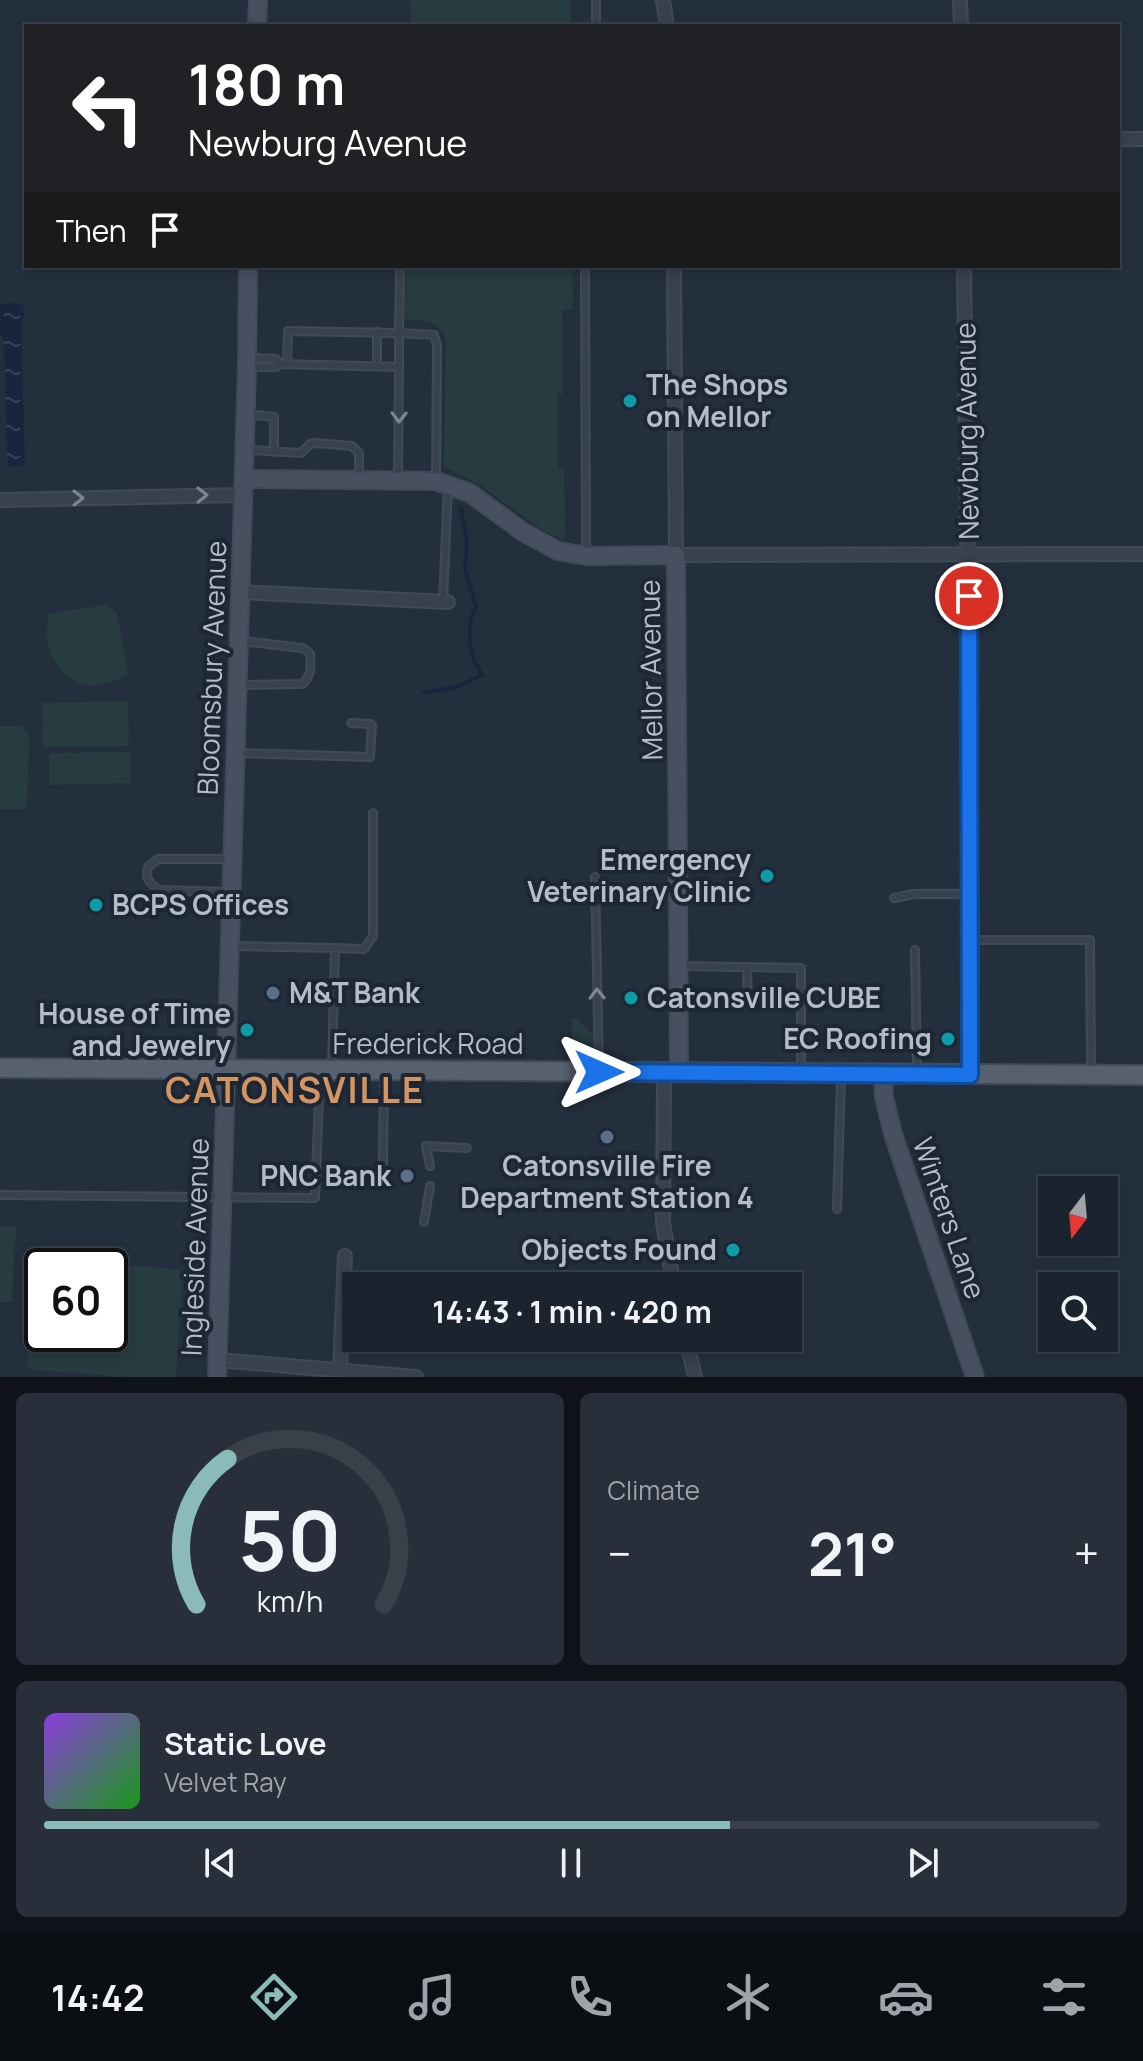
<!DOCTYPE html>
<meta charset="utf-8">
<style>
:root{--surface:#1b232e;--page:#282f3a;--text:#f1f3f6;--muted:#a0a4aa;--line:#39404a;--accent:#8bbbb9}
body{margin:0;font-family:Manrope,sans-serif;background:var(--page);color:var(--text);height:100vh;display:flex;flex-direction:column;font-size:30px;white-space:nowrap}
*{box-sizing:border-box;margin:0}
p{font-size:26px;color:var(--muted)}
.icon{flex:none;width:44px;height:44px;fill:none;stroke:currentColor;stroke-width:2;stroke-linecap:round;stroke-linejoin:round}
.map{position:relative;height:1377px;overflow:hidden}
.panel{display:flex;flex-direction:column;gap:16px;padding:16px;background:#0f1319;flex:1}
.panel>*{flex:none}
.guide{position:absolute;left:24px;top:24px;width:1096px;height:244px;border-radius:0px;box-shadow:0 4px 12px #0003,0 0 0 2px var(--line);background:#202124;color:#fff;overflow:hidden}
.needle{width:52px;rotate:196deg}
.buttons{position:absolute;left:1038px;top:1176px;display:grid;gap:16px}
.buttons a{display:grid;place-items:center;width:80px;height:80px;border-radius:0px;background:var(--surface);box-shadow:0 4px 12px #0003,0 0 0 2px var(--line);font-size:40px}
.speed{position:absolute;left:24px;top:1248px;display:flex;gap:16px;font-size:40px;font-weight:700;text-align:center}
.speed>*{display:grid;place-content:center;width:104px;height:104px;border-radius:50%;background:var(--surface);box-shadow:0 4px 12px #0003,0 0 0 2px var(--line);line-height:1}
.speed .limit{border:4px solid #111;border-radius:12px;background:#fff;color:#111}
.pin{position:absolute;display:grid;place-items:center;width:68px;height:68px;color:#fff;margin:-34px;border:4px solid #fff;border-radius:50%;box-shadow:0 2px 8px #0007}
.me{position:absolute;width:88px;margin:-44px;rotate:90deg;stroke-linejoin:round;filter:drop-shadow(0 0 6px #0008)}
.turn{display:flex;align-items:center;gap:28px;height:168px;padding:0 32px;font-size:36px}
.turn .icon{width:104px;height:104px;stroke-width:2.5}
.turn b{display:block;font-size:56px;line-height:68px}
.then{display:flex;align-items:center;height:76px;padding:0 32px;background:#0003;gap:16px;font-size:30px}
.big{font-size:60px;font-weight:700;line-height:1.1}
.panel .card{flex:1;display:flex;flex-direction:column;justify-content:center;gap:12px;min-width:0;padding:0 28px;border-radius:12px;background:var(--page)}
.panel .dial{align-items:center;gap:0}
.dial svg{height:208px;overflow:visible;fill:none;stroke:var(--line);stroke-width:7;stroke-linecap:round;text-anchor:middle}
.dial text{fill:var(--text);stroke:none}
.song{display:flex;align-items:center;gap:24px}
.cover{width:96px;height:96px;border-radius:12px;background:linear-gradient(135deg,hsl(270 70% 55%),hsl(120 70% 35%))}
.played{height:8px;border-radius:4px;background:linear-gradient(90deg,var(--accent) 65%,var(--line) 65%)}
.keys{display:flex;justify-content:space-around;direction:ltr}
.heat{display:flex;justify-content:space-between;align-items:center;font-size:44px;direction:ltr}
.panel .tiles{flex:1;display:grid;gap:16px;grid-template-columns:1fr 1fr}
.card:last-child{grid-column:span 2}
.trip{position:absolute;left:342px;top:1272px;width:460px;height:80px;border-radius:0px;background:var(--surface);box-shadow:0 4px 12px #0003,0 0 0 2px var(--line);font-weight:700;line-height:80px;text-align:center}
.tab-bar{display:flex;height:128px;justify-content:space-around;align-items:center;background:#0b0e12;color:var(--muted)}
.tab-bar .icon{width:56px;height:56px}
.tab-bar .on{color:var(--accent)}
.tab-bar b{font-size:36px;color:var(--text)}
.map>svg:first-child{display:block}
.green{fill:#263c3f;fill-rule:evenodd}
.water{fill:url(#water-ripples)}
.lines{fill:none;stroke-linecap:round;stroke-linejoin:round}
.stream{stroke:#17263c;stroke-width:4}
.lane-casing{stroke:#414a57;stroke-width:10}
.street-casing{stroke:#414a57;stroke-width:16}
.secondary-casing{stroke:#414a57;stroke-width:20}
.primary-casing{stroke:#414a57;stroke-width:22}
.lane{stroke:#38414e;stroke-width:6}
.street{stroke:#38414e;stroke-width:12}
.secondary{stroke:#465061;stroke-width:16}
.primary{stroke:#56606e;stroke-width:18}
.oneway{stroke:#7c8592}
.route-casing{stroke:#114b97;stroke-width:20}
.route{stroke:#1a73e8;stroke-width:14}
.culture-dot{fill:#0f9aa8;stroke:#1d2633;stroke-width:3}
.service-dot{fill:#5c6f8a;stroke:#1d2633;stroke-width:3}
.labels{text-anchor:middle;stroke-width:8;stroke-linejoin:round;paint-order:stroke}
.poi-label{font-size:28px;font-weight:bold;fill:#b4bcc9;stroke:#1d2633;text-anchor:end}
.street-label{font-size:28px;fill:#b4bcc9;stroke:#1d2633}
.district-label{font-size:36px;font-weight:bold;letter-spacing:2px;fill:#d59563;stroke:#1d2633}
</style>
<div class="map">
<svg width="1143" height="1377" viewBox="0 0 1143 1377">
<defs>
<pattern id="water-ripples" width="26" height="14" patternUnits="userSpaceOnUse" patternTransform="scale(2)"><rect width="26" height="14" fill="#17263c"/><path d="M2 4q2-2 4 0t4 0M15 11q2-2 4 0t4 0" fill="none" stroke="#364457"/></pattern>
</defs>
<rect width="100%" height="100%" fill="#242f3e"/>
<g class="green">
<polygon points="411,0 571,0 571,26 410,26"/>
<path d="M406,266h166l1,43 -11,1 1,84h-5v75h6l1,71 -21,-9 -61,-44 -39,-21 2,-126c-6,-21 -23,-19 -41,-21z"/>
<path d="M106,605l11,8 11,62c-13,5 -29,12 -43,10 -20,-4 -35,-26 -38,-46 -1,-7 1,-17 1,-25z"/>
<polygon points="128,701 129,746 43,747 42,703"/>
<polygon points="0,726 22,726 29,736 27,809 0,809"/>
<polygon points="130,752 131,783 49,785 49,753"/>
<polygon points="572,1018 576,1018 593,1034 593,1053 571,1053"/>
<polygon points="0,1226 16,1227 12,1302 0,1302"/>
<path d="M35,1257l148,13 -7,107h-51l-98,-8zM42,1266h68v68h-68z"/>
</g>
<polygon class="water" points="11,303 21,303 25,310 21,326 25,461 23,465 14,467 9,465 7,457 4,341 0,332 0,305"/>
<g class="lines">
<path class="stream" d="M423,693l34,-6 25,-12c-2,-6 -7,-11 -9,-17 -4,-14 -6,-39 3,-51l-11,-39 2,-25 -6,-35"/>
<defs>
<g id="lane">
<polyline points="596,0 596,26"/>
<polyline points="585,266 586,554"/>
<polyline points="400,272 399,333 434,335 437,345 436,481"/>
<polyline points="250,358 276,359 280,364"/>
<polyline points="287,364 288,331 399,333 399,367"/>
<polyline points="377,366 377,332"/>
<polyline points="249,367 276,367 280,364 399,367 398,479"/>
<polyline points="246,414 274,417 274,452"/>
<polyline points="248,450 301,453 310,444 316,443 352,446 359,453 359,479"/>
<polyline points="443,602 448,486"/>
<path d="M241,685l61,-1c10,-8 9,-18 8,-30l-7,-6 -61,-7"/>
<polyline points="236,753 370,757 372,726 371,724 351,723"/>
<path d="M229,859h-71l-10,8c-3,12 1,16 11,23l72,2"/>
<polyline points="595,877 599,1069"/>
<polyline points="680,897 724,897"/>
<polyline points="894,898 914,894 970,894"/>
<polyline points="972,940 1090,940 1091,1072"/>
<polyline points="233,946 335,948"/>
<polyline points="915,950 917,1071"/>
<polyline points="682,966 801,968 801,1069"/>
<polyline points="747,967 748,1005"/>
<polyline points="332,1068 335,948 364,949 373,936 373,813"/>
<polyline points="383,1163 384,1075"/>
<polyline points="430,1166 426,1146 467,1148"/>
<polyline points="0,1195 315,1198 320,1072"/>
<polyline points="642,1199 662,1196"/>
<polyline points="566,1205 602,1205"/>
<polyline points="837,1209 841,1077"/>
<polyline points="424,1222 430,1186"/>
</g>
<g id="street">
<polyline points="663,0 667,26"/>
<polyline points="960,0 961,26"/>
<polyline points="1118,139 1143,139"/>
<polyline points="674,266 676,555 1143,554"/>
<polyline points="964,266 972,940 970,1075"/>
<polyline points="0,500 243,495"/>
<polyline points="239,592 448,602"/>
<polyline points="664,1073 663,1223 674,1286"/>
<polyline points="686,1338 695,1377"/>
<polyline points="218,1360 416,1377"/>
<polyline points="340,1370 345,1256"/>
</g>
<g id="secondary">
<polyline points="257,26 258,0"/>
<polyline points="244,479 436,481 470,493 523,532 558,551 586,556 676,555 679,1073"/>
<polyline points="883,1073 884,1097 893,1134 975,1377"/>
<polyline points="217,1377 247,367 248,266"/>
</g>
<polyline id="primary" points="0,1068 1143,1075"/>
</defs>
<use href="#lane" class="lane-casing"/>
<use href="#street" class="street-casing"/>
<use href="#secondary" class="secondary-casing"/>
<use href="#primary" class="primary-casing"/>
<use href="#lane" class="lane"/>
<use href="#street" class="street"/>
<use href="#secondary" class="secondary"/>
<use href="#primary" class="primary"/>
</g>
<defs><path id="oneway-chevron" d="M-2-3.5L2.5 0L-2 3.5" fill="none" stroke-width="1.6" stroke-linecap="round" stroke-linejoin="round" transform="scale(2)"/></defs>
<g class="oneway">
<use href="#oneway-chevron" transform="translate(399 417) rotate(91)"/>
<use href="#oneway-chevron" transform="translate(202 495) rotate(-1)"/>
<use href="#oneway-chevron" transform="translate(78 498) rotate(-1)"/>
<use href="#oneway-chevron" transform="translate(597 994) rotate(-91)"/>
</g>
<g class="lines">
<defs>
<polyline id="route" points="599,1072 970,1075 969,596"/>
</defs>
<use href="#route" class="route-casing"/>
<use href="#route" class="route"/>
</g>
<g class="culture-dot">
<circle cx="630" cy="401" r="8"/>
<circle cx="767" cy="876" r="8"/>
<circle cx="96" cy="905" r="8"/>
<circle cx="631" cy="998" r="8"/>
<circle cx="247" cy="1030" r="8"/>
<circle cx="948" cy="1039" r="8"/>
<circle cx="733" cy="1250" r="8"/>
</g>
<g class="service-dot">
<circle cx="273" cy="993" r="8"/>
<circle cx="607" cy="1137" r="8"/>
<circle cx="407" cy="1176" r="8"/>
</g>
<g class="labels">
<g class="poi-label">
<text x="646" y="395" text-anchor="start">The Shops<tspan x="646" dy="32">on Mellor</tspan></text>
<text x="751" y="870">Emergency<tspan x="751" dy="32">Veterinary Clinic</tspan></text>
<text x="112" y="915" text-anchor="start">BCPS Offices</text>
<text x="289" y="1003" text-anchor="start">M&amp;T Bank</text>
<text x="647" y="1008" text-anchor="start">Catonsville CUBE</text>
<text x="231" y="1024">House of Time<tspan x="231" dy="32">and Jewelry</tspan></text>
<text x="932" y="1049">EC Roofing</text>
<text x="607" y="1176" text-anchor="middle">Catonsville Fire<tspan x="607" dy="32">Department Station 4</tspan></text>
<text x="391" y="1186">PNC Bank</text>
<text x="717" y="1260">Objects Found</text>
</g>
<g class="street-label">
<text transform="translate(967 431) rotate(-91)" y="10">Newburg Avenue</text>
<text transform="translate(212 668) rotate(-88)" y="10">Bloomsbury Avenue</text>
<text transform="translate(651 670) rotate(-91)" y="10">Mellor Avenue</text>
<text x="428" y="1054">Frederick Road</text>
<text transform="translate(949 1218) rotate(71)" y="10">Winters Lane</text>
<text transform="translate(195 1247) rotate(-88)" y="10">Ingleside Avenue</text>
</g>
<g class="district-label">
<text x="295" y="1103">CATONSVILLE</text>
</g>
</g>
</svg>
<div class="buttons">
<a><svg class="needle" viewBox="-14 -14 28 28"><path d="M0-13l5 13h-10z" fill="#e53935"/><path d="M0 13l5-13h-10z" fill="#a0a4aa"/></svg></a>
<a><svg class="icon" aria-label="search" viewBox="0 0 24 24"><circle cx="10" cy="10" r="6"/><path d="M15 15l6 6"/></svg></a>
</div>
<div class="speed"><div class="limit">60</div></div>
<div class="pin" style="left:969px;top:596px;background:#d93025"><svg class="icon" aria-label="arrive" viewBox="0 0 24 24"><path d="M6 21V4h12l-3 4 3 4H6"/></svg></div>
<svg class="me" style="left:599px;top:1072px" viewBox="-20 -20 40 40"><path d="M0-17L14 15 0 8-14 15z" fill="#1a73e8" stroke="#fff" stroke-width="4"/></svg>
<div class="trip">14:43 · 1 min · 420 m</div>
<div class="guide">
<div class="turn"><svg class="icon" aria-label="left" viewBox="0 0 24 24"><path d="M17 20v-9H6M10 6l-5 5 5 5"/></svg><div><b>180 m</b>Newburg Avenue</div></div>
<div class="then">Then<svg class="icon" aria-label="arrive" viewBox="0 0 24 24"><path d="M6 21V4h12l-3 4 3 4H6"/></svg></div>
</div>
</div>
<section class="panel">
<div class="tiles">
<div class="card dial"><svg viewBox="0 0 100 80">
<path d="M14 69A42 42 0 1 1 86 69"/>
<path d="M14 69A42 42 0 0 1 26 13" stroke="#8bbbb9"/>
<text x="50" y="56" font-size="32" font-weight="700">50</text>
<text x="50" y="72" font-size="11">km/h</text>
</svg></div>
<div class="card"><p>Climate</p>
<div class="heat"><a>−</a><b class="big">21°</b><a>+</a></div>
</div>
<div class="card">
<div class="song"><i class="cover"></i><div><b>Static Love</b><p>Velvet Ray</p></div></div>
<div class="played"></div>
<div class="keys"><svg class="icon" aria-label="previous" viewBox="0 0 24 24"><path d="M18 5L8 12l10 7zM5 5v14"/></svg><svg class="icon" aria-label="pause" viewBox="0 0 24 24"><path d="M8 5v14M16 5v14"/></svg><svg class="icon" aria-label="next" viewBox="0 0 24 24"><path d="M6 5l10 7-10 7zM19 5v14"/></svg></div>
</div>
</div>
</section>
<nav class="tab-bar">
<b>14:42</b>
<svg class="icon on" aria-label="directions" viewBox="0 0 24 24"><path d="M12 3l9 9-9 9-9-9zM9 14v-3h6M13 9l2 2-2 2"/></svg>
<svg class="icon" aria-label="music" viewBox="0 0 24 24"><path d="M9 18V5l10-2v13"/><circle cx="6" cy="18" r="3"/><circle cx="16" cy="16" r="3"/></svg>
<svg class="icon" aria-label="phone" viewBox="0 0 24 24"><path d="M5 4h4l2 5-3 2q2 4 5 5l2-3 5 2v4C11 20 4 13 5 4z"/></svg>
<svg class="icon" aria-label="climate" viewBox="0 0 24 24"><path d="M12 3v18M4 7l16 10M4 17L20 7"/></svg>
<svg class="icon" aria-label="car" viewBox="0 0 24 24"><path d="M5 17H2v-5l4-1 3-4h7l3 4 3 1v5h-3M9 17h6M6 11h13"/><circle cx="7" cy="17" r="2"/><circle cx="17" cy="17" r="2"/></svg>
<svg class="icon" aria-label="filters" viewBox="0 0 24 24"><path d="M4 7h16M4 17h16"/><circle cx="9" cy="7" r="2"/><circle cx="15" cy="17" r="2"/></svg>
</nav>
